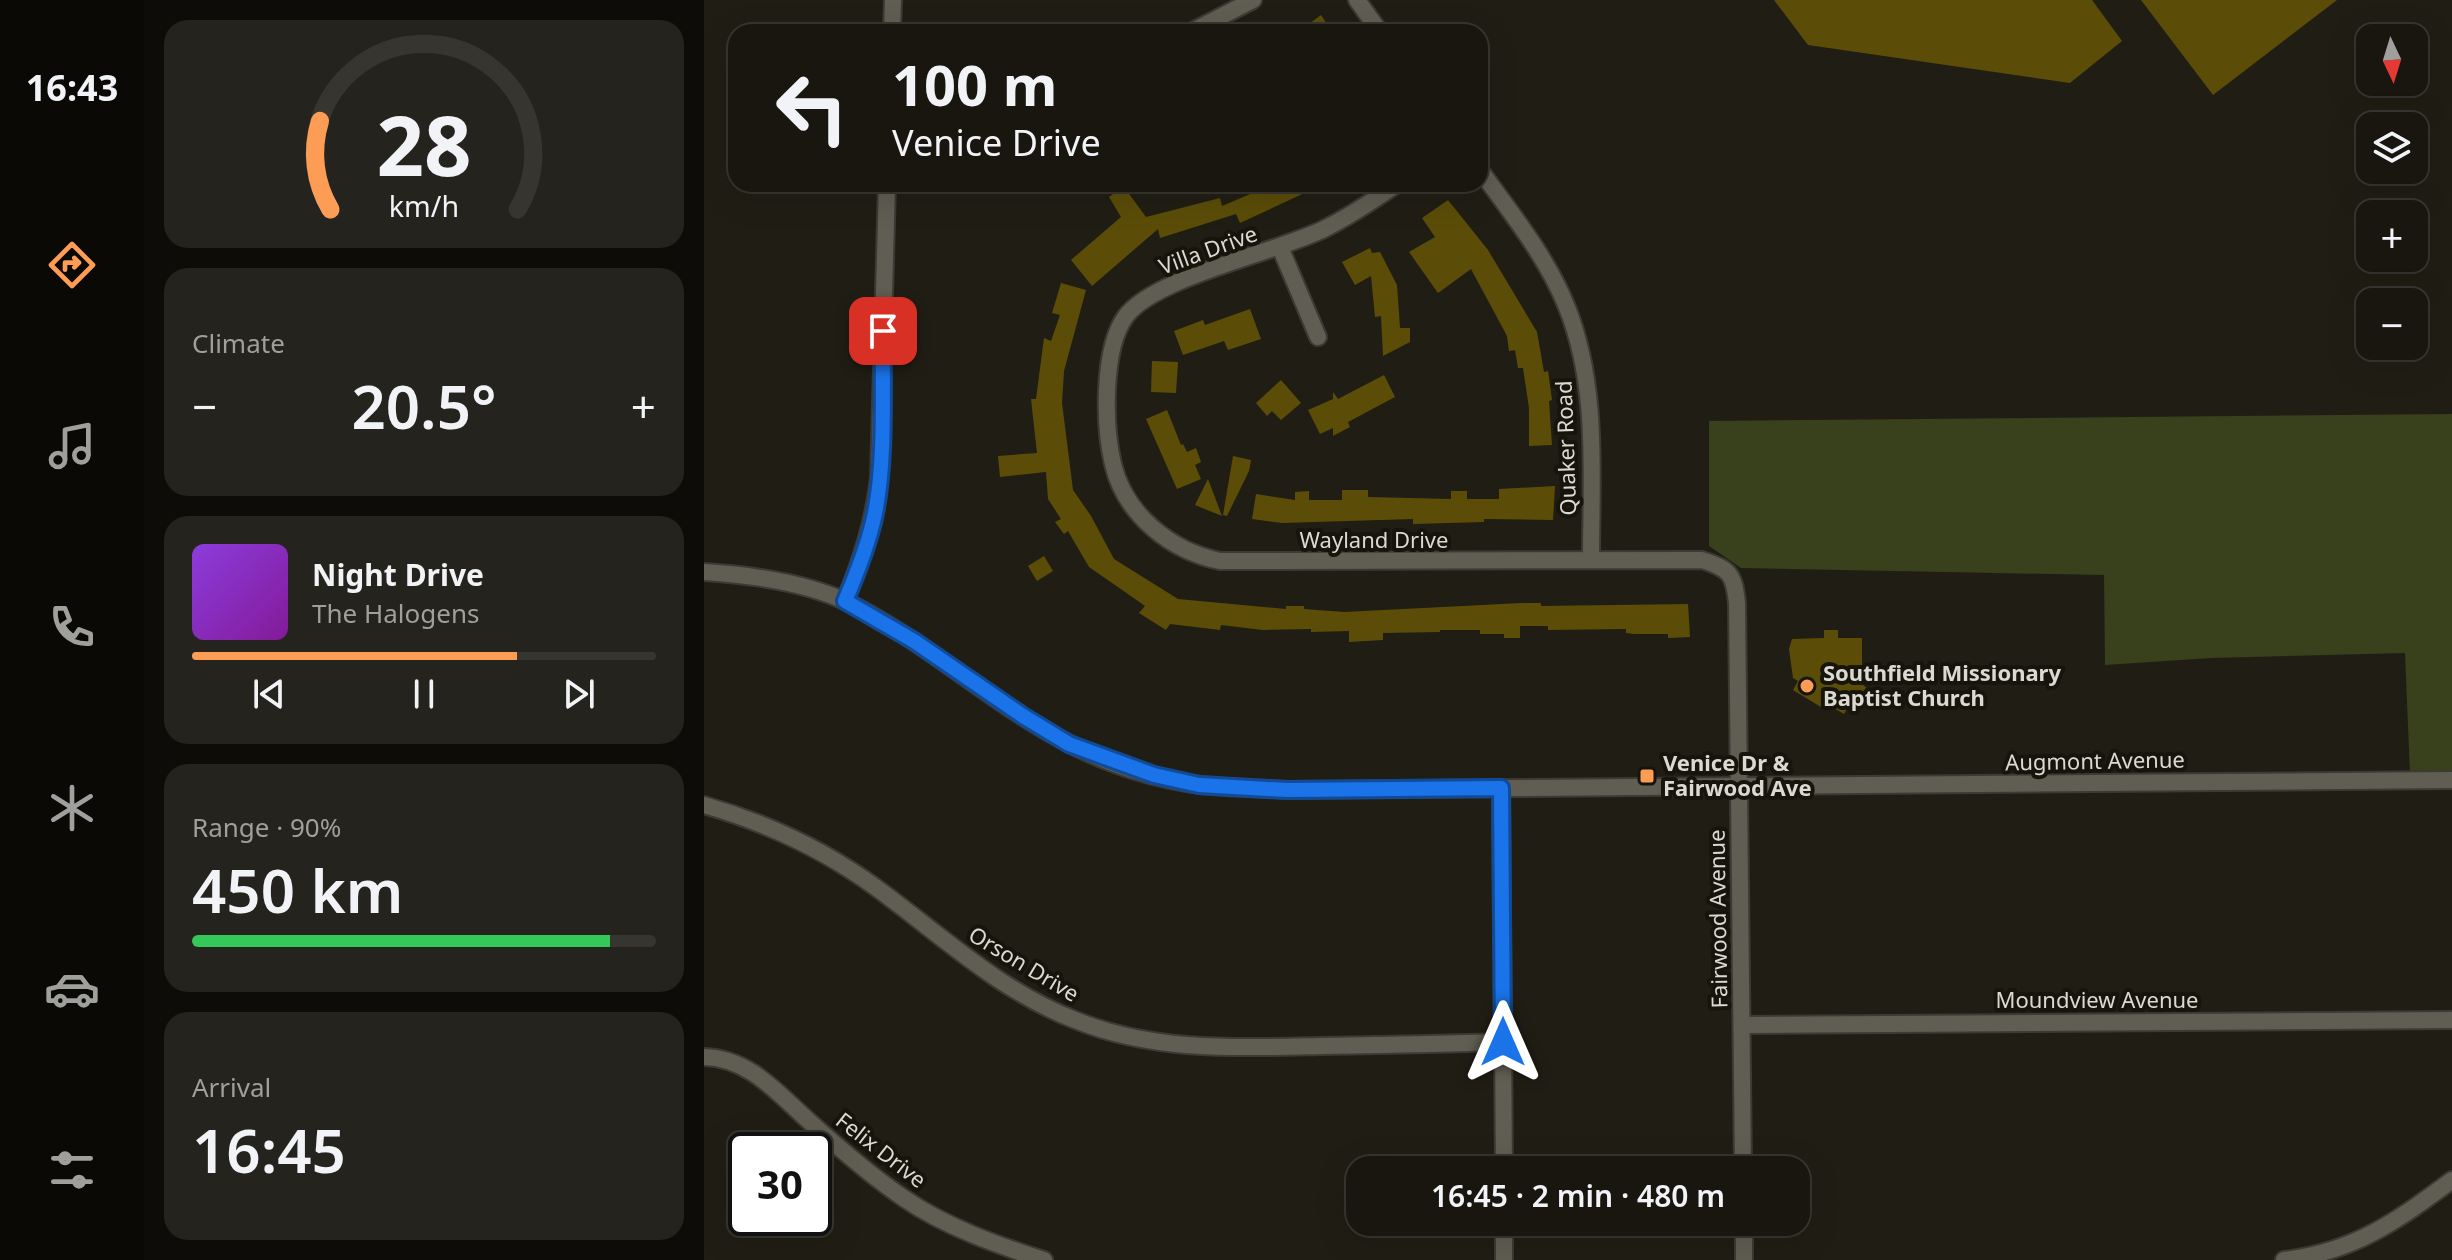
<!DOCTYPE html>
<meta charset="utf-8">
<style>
:root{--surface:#18160f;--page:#25231d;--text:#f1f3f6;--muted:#9f9f9e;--line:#36352f;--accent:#fd9c55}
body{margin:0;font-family:"Noto Sans",sans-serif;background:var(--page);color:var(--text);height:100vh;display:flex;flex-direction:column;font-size:30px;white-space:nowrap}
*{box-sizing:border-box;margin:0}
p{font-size:26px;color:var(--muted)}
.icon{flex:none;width:44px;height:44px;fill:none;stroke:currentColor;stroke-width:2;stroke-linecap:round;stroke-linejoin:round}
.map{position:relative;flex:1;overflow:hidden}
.panel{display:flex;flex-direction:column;gap:20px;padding:20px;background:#0d0c08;width:560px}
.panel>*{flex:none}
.top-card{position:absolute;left:24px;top:24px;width:760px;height:168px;border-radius:24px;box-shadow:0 8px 32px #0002,0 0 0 2px var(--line);background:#18160f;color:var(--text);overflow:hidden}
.needle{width:52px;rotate:176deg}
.buttons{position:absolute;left:1652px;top:24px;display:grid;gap:16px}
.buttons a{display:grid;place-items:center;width:72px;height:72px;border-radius:16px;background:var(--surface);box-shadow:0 8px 32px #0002,0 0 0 2px var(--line);font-size:40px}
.speed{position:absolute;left:24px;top:1132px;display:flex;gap:16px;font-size:40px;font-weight:700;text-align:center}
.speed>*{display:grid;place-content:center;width:104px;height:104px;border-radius:50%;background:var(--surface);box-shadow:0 8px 32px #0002,0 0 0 2px var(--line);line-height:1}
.speed .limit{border:4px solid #111;border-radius:12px;background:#fff;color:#111}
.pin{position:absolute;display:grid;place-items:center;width:68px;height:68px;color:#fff;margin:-34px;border-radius:16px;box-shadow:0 4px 12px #0006}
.me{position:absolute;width:88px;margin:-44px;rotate:0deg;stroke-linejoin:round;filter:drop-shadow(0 0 6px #0008)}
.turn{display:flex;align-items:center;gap:28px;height:168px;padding:0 32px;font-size:36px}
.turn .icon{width:104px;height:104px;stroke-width:2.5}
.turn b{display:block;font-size:56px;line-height:68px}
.big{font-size:60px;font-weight:600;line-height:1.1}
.panel .tile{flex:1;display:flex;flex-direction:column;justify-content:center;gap:12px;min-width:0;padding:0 28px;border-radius:24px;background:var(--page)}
.panel .dial{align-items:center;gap:0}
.dial svg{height:208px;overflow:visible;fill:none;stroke:var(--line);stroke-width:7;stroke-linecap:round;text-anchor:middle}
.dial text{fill:var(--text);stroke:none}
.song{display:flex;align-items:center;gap:24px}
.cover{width:96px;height:96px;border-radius:12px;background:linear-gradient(135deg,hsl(270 70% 55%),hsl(290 70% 35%))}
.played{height:8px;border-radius:4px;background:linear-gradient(90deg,var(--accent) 70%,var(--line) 70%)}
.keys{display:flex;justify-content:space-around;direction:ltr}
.heat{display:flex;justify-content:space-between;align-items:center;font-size:44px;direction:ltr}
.charge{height:12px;border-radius:6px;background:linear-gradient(90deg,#34c759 90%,var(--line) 0)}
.trip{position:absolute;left:642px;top:1156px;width:464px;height:80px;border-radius:24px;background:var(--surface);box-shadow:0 8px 32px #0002,0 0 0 2px var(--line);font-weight:600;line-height:80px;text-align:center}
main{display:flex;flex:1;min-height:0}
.tab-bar{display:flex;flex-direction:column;width:144px;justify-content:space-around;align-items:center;background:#0a0906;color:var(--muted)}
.tab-bar .icon{width:56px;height:56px}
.tab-bar .current{color:var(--accent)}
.tab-bar b{font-size:36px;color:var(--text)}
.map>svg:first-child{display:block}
.green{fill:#39401c}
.building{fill:#5b4d08}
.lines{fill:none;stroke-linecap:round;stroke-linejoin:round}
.minor-casing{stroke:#3c3a34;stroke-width:20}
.minor{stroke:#605e52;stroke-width:16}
.route-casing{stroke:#114b97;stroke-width:20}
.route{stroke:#1a73e8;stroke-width:14}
.poi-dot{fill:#fd9c55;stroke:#17150b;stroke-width:3}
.labels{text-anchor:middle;stroke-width:8;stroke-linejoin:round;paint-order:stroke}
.street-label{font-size:22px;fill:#dbd9d3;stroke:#17150b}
.poi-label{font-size:22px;font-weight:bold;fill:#dbd9d3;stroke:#17150b;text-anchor:start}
</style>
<main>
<nav class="tab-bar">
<b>16:43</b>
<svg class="icon current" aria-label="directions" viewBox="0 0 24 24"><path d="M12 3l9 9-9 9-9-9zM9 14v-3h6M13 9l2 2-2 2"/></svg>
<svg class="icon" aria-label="music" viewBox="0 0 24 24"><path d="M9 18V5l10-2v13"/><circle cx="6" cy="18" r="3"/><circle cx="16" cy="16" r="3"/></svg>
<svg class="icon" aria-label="phone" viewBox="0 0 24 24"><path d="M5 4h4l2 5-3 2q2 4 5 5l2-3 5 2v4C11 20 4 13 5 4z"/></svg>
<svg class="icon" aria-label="climate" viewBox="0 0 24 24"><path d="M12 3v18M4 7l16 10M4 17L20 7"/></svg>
<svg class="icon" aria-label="car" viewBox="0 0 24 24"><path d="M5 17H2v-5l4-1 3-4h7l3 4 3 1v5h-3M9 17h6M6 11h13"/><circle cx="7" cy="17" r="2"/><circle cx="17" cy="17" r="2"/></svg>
<svg class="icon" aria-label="filters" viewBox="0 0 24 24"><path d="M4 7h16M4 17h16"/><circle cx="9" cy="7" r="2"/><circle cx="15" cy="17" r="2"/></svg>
</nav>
<section class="panel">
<div class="tile dial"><svg viewBox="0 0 100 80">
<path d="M14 69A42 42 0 1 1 86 69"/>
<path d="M14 69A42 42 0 0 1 10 35" stroke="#fd9c55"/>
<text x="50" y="56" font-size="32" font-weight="700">28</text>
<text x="50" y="72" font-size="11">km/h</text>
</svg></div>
<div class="tile"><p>Climate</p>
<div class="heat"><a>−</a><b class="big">20.5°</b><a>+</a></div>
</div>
<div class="tile">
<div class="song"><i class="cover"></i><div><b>Night Drive</b><p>The Halogens</p></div></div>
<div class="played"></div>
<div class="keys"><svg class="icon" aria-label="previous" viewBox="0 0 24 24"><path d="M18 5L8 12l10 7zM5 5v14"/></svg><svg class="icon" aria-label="pause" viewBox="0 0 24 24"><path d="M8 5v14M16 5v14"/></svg><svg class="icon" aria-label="next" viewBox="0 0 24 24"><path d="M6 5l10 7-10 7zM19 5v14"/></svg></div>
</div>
<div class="tile"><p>Range · 90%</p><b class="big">450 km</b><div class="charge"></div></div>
<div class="tile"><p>Arrival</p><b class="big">16:45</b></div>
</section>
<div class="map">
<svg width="1748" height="1260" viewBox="0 0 1748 1260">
<rect width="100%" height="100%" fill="#201e14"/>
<polygon class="green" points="1748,414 1748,773 1706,774 1701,653 1507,658 1401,665 1400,575 1037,568 1005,546 1005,421"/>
<g class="building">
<polygon points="1070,0 1388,0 1418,41 1366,83 1104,45"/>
<polygon points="1437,0 1633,0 1509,95"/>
<polygon points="617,15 628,32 594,32"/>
<polygon points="570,184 620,184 536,223 532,214 456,238 454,229 388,286 367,260 417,217 405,197 417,188 421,193 423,191 442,217 516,198 518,206"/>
<polygon points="744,200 784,250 833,332 840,372 844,371 848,400 845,401 848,445 825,446 825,408 819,368 814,368 811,350 805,351 803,336 767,269 734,293 705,252 731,237 718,218"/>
<polygon points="666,248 668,253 676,252 693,285 696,328 706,328 706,342 679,356 677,316 671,317 667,276 651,285 638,262"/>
<polygon points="357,283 382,290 360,371 358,403 369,490 387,516 410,559 474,599 582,609 582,606 600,606 600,609 640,612 818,603 837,603 837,606 984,604 986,637 964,638 964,634 930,634 922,633 922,629 844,630 844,626 816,626 816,638 800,638 800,634 776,634 776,630 736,630 736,632 679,633 679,640 645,642 645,631 607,632 607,629 559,630 517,625 516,630 466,624 462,630 435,613 441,606 434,601 385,567 364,531 360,534 351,522 357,519 344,499 342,472 296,477 294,456 333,453 327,399 332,399 340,338 347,341 356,315 348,313"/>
<polygon points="546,309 557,339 524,350 520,341 479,355 470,331 499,320 501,325"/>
<polygon points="448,361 474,362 472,393 447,392"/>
<polygon points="680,375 691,397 644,422 646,427 629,436 629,428 616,434 604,410 629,399 629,392 634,399"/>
<polygon points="577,380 597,403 577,420 568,411 563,416 552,403"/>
<polygon points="463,410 477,445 479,444 483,452 492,448 497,462 491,465 497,479 473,489 442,419"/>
<polygon points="529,456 547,460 545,471 523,516 519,515"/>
<polygon points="504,479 518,516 491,505"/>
<polygon points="851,486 849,520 780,519 780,522 709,524 709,519 578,523 548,519 552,494 591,500 591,492 605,491 605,500 638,500 638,490 664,490 664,497 747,499 747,491 763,491 763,499 795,499 795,489"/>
<polygon points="340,556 349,571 333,581 324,566"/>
<polygon points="1120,630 1134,630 1134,638 1158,638 1158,684 1164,689 1156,702 1149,698 1140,714 1119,702 1117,707 1089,690 1094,681 1089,678 1085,649 1088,639 1120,638"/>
</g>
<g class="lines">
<defs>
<g id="minor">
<polyline points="653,0 676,32"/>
<polyline points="188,32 189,0"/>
<polyline points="487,32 549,0"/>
<path d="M776,170c31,43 66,86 86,135 33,80 25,170 25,255"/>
<path d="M693,184c-23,16 -47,32 -73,45 -49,24 -169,48 -198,87 -24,32 -22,111 -13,148 12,51 58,87 107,97l482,-1c28,9 32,14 35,43l6,567"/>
<polyline points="576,247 614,337"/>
<path d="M0,572c47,3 100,10 143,30 79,39 143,101 221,141 39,21 89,37 133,42 28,3 57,3 86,5l1165,-10"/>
<path d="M141,601c16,-40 29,-79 34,-123l8,-294"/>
<polyline points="797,788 800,1170"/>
<path d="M0,805c63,18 121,45 174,84 64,47 122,102 197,131 79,32 162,28 245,26 61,-1 122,-2 183,-4"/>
<polyline points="1038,1025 1748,1020"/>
<path d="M0,1057c46,1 74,37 106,65 30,27 61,54 95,77 41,28 92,46 139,61"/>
<polyline points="800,1222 800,1260"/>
<polyline points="1040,1222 1040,1260"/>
<path d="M1580,1260c70,-8 113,-39 168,-80"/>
</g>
</defs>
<use href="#minor" class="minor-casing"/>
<use href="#minor" class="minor"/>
</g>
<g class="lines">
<defs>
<path id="route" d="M179,331c-1,56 3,127 -8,182 -6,30 -18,60 -30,88l69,40 109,75 46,28 85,31 45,10 88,5 214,-2 2,254"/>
</defs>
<use href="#route" class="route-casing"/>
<use href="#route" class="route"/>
</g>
<g class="poi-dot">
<circle cx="1103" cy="686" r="8"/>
<rect x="935" y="768" width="16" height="16" rx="4"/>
</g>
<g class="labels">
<g class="street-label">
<text transform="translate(504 250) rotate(-20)" y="8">Villa Drive</text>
<text transform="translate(862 448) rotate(-92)" y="8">Quaker Road</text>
<text x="670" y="548">Wayland Drive</text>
<text transform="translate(1391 761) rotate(-1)" y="8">Augmont Avenue</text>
<text transform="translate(1014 919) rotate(-91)" y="8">Fairwood Avenue</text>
<text transform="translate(320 964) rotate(31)" y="8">Orson Drive</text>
<text x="1393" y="1008">Moundview Avenue</text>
<text transform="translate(177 1150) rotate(38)" y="8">Felix Drive</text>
</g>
<g class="poi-label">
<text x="1119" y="681">Southfield Missionary<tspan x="1119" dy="25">Baptist Church</tspan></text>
<text x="959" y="771">Venice Dr &amp;<tspan x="959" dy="25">Fairwood Ave</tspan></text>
</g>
</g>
</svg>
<div class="buttons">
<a><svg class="needle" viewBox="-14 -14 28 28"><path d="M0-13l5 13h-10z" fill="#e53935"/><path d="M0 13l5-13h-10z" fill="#9f9f9e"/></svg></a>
<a><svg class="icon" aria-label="layers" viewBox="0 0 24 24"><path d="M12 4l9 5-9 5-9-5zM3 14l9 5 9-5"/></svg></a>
<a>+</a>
<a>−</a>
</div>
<div class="speed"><div class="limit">30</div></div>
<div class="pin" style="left:179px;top:331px;background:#d93025"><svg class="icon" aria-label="arrive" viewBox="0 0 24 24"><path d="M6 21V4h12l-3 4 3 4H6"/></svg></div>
<svg class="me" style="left:799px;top:1042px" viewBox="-20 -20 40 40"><path d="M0-17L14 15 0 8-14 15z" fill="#1a73e8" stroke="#fff" stroke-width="4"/></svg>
<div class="trip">16:45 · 2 min · 480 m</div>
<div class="top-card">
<div class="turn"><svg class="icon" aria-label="left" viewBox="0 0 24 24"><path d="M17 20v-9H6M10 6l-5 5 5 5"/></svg><div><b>100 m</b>Venice Drive</div></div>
</div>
</div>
</main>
